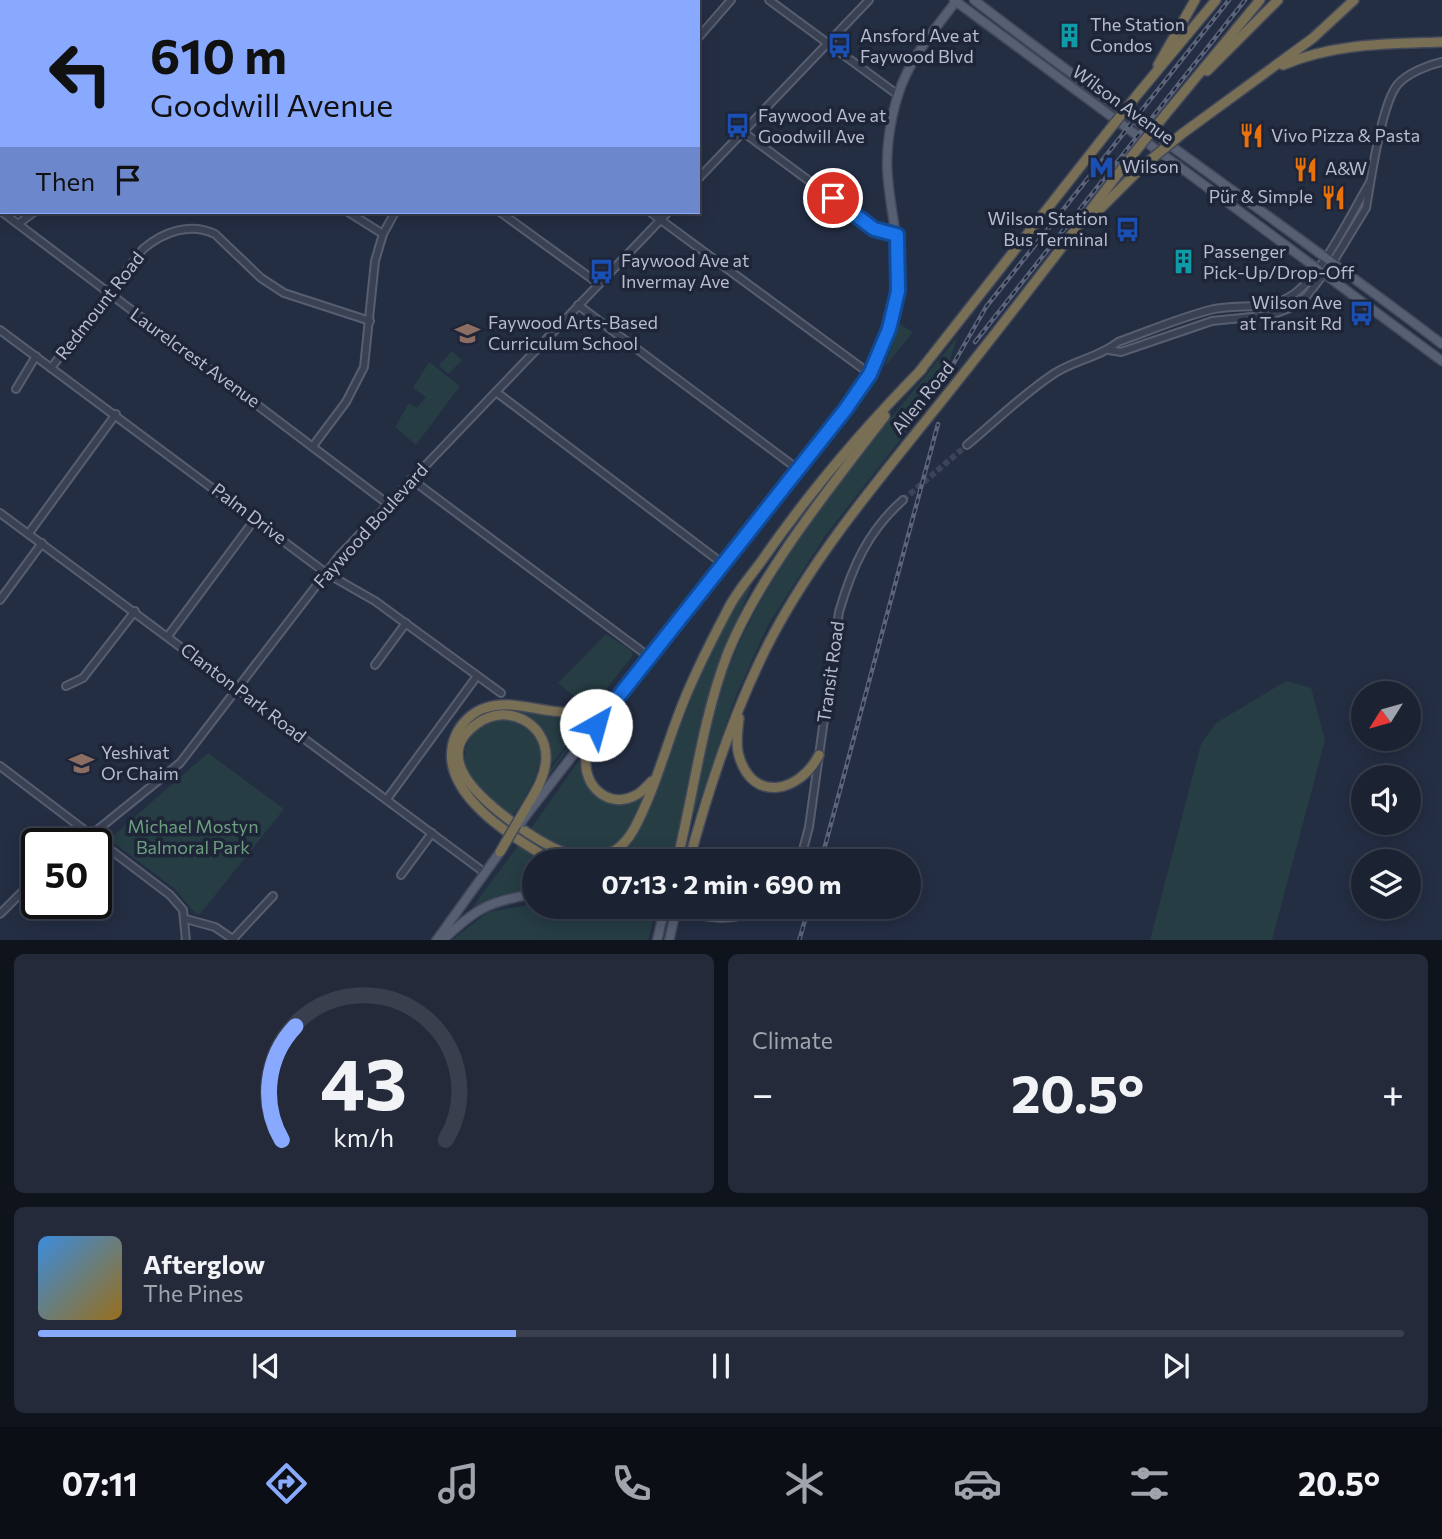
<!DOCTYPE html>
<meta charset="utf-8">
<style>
:root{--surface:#1b2232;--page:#242a3a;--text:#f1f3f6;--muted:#a0a4ac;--line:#393f4d;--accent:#89a9ff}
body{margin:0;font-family:Commissioner,sans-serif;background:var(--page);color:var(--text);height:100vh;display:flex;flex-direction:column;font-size:26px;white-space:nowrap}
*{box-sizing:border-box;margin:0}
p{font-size:23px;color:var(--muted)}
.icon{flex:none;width:38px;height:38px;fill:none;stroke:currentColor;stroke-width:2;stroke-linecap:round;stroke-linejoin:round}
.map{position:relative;height:940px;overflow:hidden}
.panel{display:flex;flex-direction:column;gap:14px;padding:14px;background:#0f131c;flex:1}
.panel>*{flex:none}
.top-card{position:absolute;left:0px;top:0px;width:700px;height:214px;box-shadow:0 4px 18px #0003,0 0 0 2px var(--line);background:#89a9ff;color:#111;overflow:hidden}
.needle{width:46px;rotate:233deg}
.buttons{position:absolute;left:1351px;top:681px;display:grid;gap:14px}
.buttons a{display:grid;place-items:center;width:70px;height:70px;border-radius:50%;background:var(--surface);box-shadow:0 4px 18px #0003,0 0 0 2px var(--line);font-size:35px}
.speed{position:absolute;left:21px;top:828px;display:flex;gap:14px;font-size:35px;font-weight:700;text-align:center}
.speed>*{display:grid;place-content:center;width:91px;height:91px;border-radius:50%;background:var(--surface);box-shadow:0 4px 18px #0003,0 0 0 2px var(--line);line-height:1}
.speed .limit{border:4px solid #111;border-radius:10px;background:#fff;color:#111}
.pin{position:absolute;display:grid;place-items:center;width:60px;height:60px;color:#fff;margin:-30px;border:4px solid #fff;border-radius:50%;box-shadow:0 2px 7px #0007}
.me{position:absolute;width:77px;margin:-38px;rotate:38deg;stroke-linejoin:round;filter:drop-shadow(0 0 5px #0008)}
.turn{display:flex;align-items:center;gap:24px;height:147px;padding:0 35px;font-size:32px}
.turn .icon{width:91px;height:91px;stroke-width:2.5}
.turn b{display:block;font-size:49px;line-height:60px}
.then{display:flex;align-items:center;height:66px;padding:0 35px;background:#0003;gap:14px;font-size:26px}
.big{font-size:52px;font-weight:700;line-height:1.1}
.panel .widget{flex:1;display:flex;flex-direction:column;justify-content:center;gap:10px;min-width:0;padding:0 24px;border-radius:10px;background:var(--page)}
.panel .dial{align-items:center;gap:0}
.dial svg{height:182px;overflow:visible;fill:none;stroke:var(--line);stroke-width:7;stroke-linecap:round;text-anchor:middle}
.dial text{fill:var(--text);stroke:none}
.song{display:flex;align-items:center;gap:21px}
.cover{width:84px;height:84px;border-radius:10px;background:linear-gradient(135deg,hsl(210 70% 55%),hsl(40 70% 35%))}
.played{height:7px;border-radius:4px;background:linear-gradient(90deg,var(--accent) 35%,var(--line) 35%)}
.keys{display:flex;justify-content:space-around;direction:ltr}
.heat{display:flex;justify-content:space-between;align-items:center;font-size:38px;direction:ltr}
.panel .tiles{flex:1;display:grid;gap:14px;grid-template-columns:1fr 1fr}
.widget:last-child{grid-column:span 2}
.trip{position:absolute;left:522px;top:849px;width:399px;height:70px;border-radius:35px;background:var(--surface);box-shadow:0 4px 18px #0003,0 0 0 2px var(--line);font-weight:700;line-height:70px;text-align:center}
.menu{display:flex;height:112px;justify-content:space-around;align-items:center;background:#0b0e14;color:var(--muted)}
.menu .icon{width:49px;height:49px}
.menu .selected{color:var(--accent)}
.menu b{font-size:32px;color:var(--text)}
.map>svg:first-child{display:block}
.green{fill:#263d44}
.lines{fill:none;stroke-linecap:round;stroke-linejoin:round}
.minor-tunnel{stroke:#3a4358;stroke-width:6;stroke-dasharray:6 3;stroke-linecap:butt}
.minor-casing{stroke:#575e70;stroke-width:10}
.major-casing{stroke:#43495c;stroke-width:11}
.highway-casing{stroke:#41485a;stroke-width:12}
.minor{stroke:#394153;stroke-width:6}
.major{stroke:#575f73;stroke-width:8}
.highway{stroke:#796f55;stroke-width:9}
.rail-casing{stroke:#5b647a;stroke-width:4.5}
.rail{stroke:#1e2538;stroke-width:2;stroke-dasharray:5;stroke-linecap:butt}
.major-bridge-casing{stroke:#43495c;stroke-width:11;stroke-linecap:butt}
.highway-bridge-casing{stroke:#41485a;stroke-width:12;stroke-linecap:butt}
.major-bridge{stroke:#575f73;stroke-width:8}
.highway-bridge{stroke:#796f55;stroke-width:9}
.route-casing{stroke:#114b97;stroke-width:18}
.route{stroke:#1a73e8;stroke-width:12}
.labels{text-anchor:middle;stroke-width:7;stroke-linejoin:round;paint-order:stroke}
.poi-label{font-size:18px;fill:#b6bccd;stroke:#1e2538;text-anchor:start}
.street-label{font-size:18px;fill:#b6bccd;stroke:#1e2538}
.park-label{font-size:18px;fill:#6b9f7d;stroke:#1e2538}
</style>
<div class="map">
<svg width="1442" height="941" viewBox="0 0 1442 941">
<rect width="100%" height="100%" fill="#242e43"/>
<g class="green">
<polygon points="900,324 913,332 885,366 885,365"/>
<path d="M958,336l-18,53 -115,147 -57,89 -33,73 -40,116h-3c12,-58 22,-116 47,-170 52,-114 141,-211 219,-308z"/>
<polygon points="452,351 462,360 448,374 439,365"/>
<polygon points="429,362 460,386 416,445 395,427 409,403 417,408 426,397 413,388"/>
<polygon points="747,586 751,587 714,674 672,861 597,861 634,836 640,827 706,662"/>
<polygon points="606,634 632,651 633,655 600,697 585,705 558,683"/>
<polygon points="1286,681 1311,688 1325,740 1272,940 1150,940 1201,744 1216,723"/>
<polygon points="517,709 572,716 590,712 549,768 550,754"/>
<polygon points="597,709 545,781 548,772"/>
<path d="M501,719c66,7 35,65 11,97 -25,-19 -65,-48 -39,-82 8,-9 17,-14 28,-15z"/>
<polygon points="208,753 284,809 200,914 196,914 175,889 114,843 114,835"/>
<path d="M584,753c-6,40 22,63 60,45 -29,67 -55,66 -114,32z"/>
<polygon points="520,843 545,861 534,861 534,888 498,896 472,908"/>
<polygon points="534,904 534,906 647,909 654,918 648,940 452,940 488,912"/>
</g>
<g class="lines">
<polyline class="minor-tunnel" points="903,500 967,445"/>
<defs>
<g id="minor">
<polyline points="213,0 216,2"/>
<polyline points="366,0 368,2"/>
<polyline points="769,0 898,95"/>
<polyline points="87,2 87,0"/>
<polyline points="476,2 477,0"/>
<polyline points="606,2 607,0"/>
<polyline points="698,38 731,0"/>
<polyline points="0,120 2,119"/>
<polyline points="743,132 874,229 897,235"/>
<polyline points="698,179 869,0"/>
<polyline points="2,212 388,504"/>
<polyline points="348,212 383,234"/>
<polyline points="500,212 599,284"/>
<polyline points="650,212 870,374"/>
<polyline points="18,224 34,212"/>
<polyline points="578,305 799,470"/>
<polyline points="0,330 326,573 375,601 501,693"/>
<path d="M1109,350l12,2 91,-31 59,-6 21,-8 14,-10 27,-35 33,-54c5,-28 15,-104 32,-124 10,-11 30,-19 44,-22"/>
<path d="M51,368l92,-119c20,-17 47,-27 72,-15l46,44 23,15 86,28"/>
<polyline points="16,389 36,356"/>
<polyline points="496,392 723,564"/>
<path d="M967,445c29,-24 57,-52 88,-72 20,-13 45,-16 63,-31 31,-11 61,-24 92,-32 29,-7 59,2 84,-16 30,-22 57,-80 76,-112"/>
<polyline points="313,446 346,402 364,367 375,261 383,234 395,212"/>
<polyline points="411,479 648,656"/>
<polyline points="0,513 485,873"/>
<polyline points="29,533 116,414"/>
<polyline points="0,600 42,543"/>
<polyline points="168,636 255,519"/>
<polyline points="375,665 406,623"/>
<polyline points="66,686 83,678 135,611"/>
<polyline points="0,766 170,895 183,910 186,941"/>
<polyline points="387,799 477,676"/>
<polyline points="80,844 180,763 339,556 668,212"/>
<path d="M800,861l9,-34 30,-215c13,-45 29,-81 64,-112"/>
<polyline points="401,875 432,833"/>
<path d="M665,908c35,8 67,18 101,-2"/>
<polyline points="685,909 715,917"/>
<polyline points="0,914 37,877"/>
<polyline points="186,919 215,927 234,940"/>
<polyline points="233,939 273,896"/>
</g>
<g id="major">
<polyline points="954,0 1442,361"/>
<path d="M974,0c153,118 314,227 468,344"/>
<path d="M617,699l243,-309c18,-30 34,-64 38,-99 4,-38 -7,-75 -10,-112 -3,-26 2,-59 10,-84 11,-36 37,-66 59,-95"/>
<polyline points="531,809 598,723"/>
<polyline points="436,941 500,852"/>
<path d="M442,941c33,-32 47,-40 92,-47"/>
<polyline points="657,941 665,906"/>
<polyline points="669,941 677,906"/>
</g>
<g id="highway">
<polyline points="1158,65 1195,0"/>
<path d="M1283,65c52,-22 104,-21 159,-23"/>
<polyline points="1207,71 1278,0"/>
<polyline points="1137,95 1216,0"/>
<polyline points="1165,115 1260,0"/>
<polyline points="1183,133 1313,38 1354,0"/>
<polyline points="1091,218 1143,166"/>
<polyline points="919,372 1106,134"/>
<path d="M612,704c-8,16 -24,37 -26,55 -3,27 23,51 50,36 6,-3 11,-9 16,-14"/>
<path d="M739,718c-1,12 -4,25 0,38 14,48 61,36 80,-1"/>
<path d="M527,806c9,-15 19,-31 19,-49 0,-35 -40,-54 -68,-34 -50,34 6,78 34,99 36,26 91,62 122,7 19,-35 30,-76 44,-113 13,-36 31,-71 49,-105 9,-19 24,-35 36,-52 47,-68 101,-131 159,-190"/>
<path d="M553,861c-40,-23 -119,-70 -98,-124 5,-13 17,-25 30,-29 30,-10 60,7 90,4 16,-1 31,-11 45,-17"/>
<path d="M677,861c17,-69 25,-140 50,-206 32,-80 105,-170 158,-239"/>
<path d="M689,861c21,-78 47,-157 85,-228 43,-80 102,-150 158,-220 68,-84 133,-170 199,-256"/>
</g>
</defs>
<use href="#minor" class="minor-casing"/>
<use href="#major" class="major-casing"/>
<use href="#highway" class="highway-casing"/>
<use href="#minor" class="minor"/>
<use href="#major" class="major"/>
<use href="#highway" class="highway"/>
<defs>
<g id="rail">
<polyline points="975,342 1245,0"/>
<polyline points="951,368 986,307 1229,0"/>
<polyline points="821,861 938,424"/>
<polyline points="799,941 809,906"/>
</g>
</defs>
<use href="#rail" class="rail-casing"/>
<use href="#rail" class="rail"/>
<defs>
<polyline id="major-bridge" points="520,824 531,809"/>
<g id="highway-bridge">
<polyline points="1106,134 1137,95"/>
<polyline points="1131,157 1165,115"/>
<polyline points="1143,166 1183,133"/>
<polyline points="500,852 527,806"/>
</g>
</defs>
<use href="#major-bridge" class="major-bridge-casing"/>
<use href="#highway-bridge" class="highway-bridge-casing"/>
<use href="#major-bridge" class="major-bridge"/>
<use href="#highway-bridge" class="highway-bridge"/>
</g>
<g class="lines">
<defs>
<polyline id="route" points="596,725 845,410 870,374 889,329 898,291 897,235 874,229 833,198"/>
</defs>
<use href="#route" class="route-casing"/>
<use href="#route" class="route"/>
</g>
<defs>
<symbol id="building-bare" viewBox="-9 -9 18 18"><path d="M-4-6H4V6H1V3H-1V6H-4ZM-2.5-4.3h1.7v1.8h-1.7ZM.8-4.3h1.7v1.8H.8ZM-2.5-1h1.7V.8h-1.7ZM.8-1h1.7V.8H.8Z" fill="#0f9aa8" stroke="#1e2538" stroke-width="2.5" paint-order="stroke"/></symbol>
<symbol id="bus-bare" viewBox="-9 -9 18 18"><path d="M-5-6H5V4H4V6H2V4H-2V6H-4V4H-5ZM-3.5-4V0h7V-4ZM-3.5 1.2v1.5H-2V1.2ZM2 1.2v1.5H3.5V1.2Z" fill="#1a4fb4" stroke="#1e2538" stroke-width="2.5" paint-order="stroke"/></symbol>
<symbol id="restaurant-bare" viewBox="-9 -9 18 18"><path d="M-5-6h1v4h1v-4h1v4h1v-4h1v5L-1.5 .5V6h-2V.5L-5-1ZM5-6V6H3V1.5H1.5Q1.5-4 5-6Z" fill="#e8710a" stroke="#1e2538" stroke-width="2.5" paint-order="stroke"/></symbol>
<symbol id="metro-bare" viewBox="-9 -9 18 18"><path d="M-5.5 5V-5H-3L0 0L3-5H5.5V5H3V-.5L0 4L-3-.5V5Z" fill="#1a4fb4" stroke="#1e2538" stroke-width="2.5" paint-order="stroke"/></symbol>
<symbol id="school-bare" viewBox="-9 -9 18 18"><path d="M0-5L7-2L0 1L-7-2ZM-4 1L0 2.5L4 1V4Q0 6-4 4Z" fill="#8d6e63" stroke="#1e2538" stroke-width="2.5" paint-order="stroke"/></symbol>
</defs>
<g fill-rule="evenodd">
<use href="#building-bare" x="1052" y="18" width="35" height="35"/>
<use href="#bus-bare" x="822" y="28" width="35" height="35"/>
<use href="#bus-bare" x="720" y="108" width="35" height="35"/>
<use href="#restaurant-bare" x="1234" y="118" width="35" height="35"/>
<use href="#metro-bare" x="1084" y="150" width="35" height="35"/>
<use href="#restaurant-bare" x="1288" y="152" width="35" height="35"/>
<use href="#restaurant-bare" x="1316" y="180" width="35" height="35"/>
<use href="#bus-bare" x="1110" y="212" width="35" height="35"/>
<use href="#building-bare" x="1166" y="244" width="35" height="35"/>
<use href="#bus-bare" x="584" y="254" width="35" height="35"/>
<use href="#bus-bare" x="1344" y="296" width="35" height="35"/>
<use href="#school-bare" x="450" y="316" width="35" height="35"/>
<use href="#school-bare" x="64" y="746" width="35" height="35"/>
</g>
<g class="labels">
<g class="poi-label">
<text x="1090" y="31">The Station<tspan x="1090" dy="21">Condos</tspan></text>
<text x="860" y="42">Ansford Ave at<tspan x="860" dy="21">Faywood Blvd</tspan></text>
<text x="758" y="122">Faywood Ave at<tspan x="758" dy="21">Goodwill Ave</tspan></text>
<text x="1271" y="142">Vivo Pizza &amp; Pasta</text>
<text x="1122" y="173">Wilson</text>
<text x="1325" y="175">A&amp;W</text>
<text x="1313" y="203" text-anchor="end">Pür &amp; Simple</text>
<text x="1108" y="225" text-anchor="end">Wilson Station<tspan x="1108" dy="21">Bus Terminal</tspan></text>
<text x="1203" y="258">Passenger<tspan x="1203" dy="21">Pick-Up/Drop-Off</tspan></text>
<text x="621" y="267">Faywood Ave at<tspan x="621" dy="21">Invermay Ave</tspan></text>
<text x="1342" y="309" text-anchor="end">Wilson Ave<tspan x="1342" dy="21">at Transit Rd</tspan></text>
<text x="488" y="329">Faywood Arts-Based<tspan x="488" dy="21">Curriculum School</tspan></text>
<text x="101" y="759">Yeshivat<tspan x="101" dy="21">Or Chaim</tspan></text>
</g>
<g class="street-label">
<text transform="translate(1123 105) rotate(36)" y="6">Wilson Avenue</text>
<text transform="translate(100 306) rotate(-52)" y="6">Redmount Road</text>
<text transform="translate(195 358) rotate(36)" y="6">Laurelcrest Avenue</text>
<text transform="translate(923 398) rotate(-51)" y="6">Allen Road</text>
<text transform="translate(249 514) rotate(37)" y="6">Palm Drive</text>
<text transform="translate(371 526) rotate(-48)" y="6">Faywood Boulevard</text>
<text transform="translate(831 672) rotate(-82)" y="6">Transit Road</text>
<text transform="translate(243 693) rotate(37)" y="6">Clanton Park Road</text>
</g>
<g class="park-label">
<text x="193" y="833">Michael Mostyn<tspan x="193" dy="21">Balmoral Park</tspan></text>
</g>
</g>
</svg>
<div class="buttons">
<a><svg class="needle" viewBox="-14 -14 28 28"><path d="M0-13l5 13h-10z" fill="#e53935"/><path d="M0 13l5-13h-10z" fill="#a0a4ac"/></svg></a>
<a><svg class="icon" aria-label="sound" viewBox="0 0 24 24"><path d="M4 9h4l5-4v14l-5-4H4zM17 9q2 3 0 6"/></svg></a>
<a><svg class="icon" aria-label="layers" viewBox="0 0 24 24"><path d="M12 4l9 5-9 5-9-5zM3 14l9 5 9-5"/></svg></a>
</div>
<div class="speed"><div class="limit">50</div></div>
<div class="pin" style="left:833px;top:198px;background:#d93025"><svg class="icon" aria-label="arrive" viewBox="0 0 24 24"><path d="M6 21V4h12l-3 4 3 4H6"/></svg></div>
<svg class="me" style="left:596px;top:725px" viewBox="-20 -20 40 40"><circle r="19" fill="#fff"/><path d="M0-13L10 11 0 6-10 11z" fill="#1a73e8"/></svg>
<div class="trip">07:13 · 2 min · 690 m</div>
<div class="top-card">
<div class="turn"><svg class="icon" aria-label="left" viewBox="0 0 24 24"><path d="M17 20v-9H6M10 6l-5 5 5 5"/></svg><div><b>610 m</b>Goodwill Avenue</div></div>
<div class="then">Then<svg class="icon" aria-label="arrive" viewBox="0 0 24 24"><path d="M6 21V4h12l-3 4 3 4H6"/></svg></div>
</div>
</div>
<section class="panel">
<div class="tiles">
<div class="widget dial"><svg viewBox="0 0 100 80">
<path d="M14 69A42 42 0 1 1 86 69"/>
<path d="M14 69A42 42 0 0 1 20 19" stroke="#89a9ff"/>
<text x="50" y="56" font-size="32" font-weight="700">43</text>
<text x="50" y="72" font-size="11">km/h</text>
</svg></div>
<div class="widget"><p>Climate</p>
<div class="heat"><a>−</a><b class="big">20.5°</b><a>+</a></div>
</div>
<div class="widget">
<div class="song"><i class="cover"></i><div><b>Afterglow</b><p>The Pines</p></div></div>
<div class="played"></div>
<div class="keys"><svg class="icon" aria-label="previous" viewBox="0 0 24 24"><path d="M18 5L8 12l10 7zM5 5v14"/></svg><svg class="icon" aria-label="pause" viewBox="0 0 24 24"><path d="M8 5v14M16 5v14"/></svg><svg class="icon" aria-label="next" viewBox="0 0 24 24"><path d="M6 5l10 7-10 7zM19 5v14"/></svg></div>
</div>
</div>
</section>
<nav class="menu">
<b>07:11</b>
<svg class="icon selected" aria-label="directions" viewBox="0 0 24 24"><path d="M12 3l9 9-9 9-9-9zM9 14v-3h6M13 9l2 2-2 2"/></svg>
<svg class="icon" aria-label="music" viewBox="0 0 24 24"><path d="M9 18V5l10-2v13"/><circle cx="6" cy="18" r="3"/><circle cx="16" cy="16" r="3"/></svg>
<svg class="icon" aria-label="phone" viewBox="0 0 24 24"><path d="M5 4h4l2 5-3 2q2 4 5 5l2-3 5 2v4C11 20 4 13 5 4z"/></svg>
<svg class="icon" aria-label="climate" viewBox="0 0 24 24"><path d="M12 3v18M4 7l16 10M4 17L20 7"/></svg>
<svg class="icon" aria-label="car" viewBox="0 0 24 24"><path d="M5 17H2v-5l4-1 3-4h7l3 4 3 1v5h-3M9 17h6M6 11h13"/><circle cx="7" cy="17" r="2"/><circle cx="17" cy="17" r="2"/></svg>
<svg class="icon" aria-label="filters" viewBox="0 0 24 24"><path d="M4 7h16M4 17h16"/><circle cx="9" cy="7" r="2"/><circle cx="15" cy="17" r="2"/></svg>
<b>20.5°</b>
</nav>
